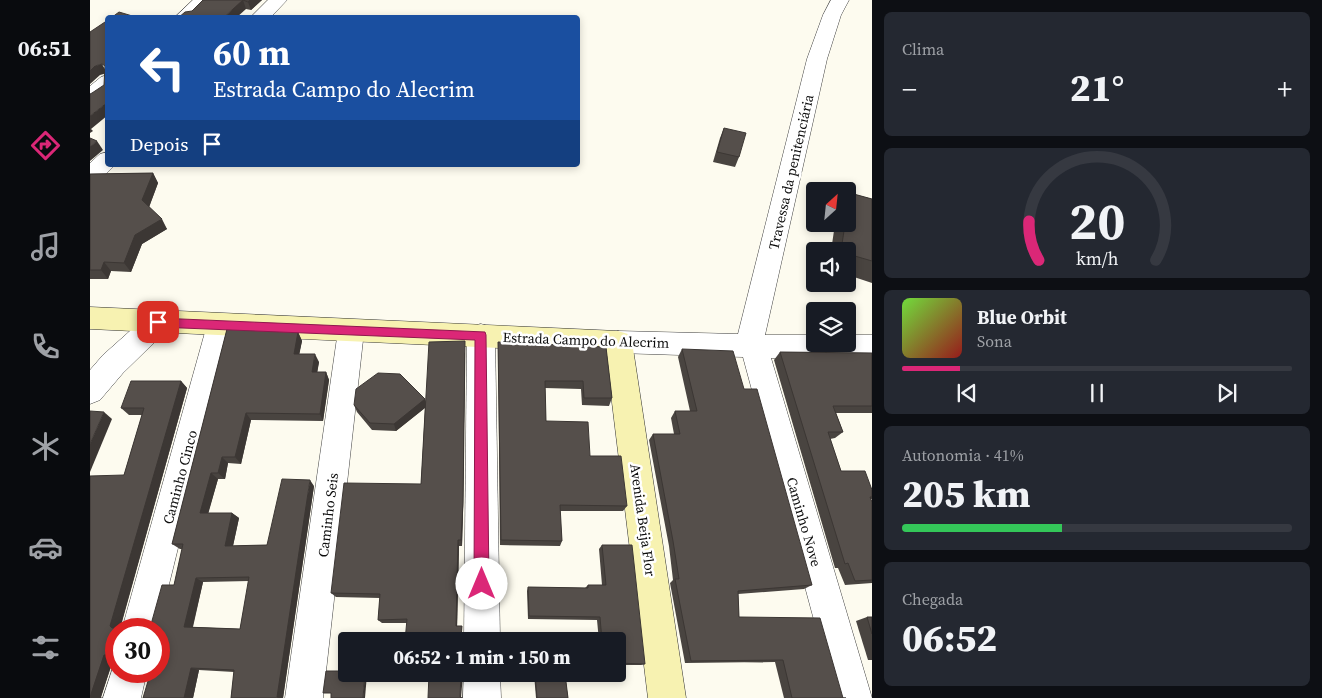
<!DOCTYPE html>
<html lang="pt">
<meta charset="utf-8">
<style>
:root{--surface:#171b24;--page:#242831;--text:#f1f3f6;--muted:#9ea1a6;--line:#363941;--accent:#db2777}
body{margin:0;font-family:"Source Serif 4",serif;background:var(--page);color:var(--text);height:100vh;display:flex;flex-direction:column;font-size:19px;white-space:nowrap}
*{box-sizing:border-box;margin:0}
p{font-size:16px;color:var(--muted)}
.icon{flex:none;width:28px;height:28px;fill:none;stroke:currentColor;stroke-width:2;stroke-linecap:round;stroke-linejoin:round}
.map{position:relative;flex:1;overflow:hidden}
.details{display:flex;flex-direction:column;gap:12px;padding:12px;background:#0d0f14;width:450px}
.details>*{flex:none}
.guide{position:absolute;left:15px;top:15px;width:475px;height:152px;border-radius:5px;box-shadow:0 2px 8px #0003;background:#1a4fa0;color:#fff;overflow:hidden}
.needle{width:32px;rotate:27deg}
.controls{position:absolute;left:716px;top:182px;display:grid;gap:10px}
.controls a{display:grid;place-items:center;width:50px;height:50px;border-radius:5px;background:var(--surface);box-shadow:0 2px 8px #0003;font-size:25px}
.speed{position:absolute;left:15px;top:618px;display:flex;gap:10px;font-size:25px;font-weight:700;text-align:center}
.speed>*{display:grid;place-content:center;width:65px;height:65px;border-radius:50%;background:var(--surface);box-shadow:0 2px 8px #0003;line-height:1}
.speed .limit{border:8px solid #d22;background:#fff;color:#111}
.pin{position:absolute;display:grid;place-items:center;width:42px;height:42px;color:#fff;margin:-21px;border-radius:10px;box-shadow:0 2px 8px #0006}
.me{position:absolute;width:55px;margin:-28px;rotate:0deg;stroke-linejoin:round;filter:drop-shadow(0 0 4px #0008)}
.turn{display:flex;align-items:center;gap:18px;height:105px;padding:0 25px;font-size:22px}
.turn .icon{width:65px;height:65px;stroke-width:2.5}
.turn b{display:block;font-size:35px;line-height:42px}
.then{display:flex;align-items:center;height:48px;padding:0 25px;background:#0003;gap:10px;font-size:19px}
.big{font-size:38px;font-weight:800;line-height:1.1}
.details .tile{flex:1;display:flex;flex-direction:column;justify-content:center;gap:8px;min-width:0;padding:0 18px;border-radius:8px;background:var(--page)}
.details .dial{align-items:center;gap:0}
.dial svg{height:130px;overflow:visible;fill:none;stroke:var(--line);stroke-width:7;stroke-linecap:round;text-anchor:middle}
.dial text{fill:var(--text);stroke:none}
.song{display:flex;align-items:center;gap:15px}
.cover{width:60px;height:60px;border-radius:8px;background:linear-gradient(135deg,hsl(100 70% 55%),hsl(0 70% 35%))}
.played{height:5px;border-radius:2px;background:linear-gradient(90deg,var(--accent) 15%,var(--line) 15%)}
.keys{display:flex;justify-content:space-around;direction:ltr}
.heat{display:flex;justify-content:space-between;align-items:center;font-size:28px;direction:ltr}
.charge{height:8px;border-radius:4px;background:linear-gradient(90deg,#34c759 41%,var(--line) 0)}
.trip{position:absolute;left:248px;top:632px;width:288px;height:50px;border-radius:5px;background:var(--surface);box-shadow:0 2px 8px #0003;font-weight:800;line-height:50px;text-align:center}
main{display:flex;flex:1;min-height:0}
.menu{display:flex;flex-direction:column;width:90px;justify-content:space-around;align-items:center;background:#090b0e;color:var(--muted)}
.menu .icon{width:35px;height:35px}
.menu .on{color:var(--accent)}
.menu b{font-size:22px;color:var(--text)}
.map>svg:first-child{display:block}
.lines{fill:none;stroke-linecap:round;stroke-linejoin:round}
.street-casing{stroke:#404040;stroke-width:1}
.secondary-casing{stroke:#2f2f2f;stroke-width:1}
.street{fill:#fff;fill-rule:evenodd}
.secondary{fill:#f7f2b1;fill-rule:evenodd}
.wall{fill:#494440;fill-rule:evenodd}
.shaded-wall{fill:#3c3734}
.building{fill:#554f4b;stroke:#3c3734;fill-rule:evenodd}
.route{fill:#db2777;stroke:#8e194d}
.labels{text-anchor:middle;stroke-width:5;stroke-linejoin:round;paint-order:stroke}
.street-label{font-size:14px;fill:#0d0d0d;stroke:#fff}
</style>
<main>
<nav class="menu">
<b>06:51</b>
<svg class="icon on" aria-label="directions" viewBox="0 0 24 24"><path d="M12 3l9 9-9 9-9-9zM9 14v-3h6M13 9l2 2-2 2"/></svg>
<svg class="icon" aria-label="music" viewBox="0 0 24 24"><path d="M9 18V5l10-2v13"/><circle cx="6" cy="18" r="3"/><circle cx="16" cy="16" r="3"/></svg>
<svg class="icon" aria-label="phone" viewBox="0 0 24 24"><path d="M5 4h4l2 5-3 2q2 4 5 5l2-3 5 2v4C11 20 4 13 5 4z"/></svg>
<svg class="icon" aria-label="climate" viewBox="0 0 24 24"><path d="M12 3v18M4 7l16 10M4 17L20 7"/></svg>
<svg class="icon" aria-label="car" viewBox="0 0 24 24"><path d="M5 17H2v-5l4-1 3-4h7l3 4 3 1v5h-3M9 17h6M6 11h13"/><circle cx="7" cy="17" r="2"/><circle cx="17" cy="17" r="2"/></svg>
<svg class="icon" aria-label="filters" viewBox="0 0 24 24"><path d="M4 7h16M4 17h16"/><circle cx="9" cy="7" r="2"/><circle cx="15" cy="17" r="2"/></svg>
</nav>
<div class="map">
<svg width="782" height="698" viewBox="0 0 782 698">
<rect width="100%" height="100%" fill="#fdfbef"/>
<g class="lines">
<defs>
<g id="street">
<polygon points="103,0 122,0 104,18 84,18"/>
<polygon points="178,0 197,0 180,18 160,18"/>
<polygon points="741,0 759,0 751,15 737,59 675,335 725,335 725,344 758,344 758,335 782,335 782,359 681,358 782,698 745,698 653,357 528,353 518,350 514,342 518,334 528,331 648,334 717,59 733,15"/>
<polygon points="18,75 18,92 7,100 0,102 0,86 11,77"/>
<polygon points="18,152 18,165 25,165 8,182 0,184 0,163 10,154"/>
<polygon points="68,311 77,314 81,322 77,330 33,373 10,400 0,404 0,370 13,355 59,314"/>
<polygon points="130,314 139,317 143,325 68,629 32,629 117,325 121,317"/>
<polygon points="261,320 271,323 274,331 233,698 195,698 248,331 251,323"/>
<polygon points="391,324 401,327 405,335 410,641 374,641 377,335 381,327"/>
<polygon points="26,658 26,671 57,671 51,698 13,698"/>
<polygon points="374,674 410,674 411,698 373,698"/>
</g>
<polygon id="secondary" points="0,307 528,331 538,334 542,342 596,698 558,698 516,353 0,329"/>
</defs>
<use href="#street" class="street-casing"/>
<use href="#secondary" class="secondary-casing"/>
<use href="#street" class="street"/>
<use href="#secondary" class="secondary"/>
</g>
<g class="wall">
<polygon points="113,0 172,0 161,10 156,9 102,11"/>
<polygon points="634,128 649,157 645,167 623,162 630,138"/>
<polygon points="63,173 68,183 59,207 77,229 52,244 41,272 21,271 18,279 0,279 0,174"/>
<polygon points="760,193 782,199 782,283 758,275 758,251 741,251 745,224 758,224 758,196"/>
<path d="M137,329l71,3 4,9 -3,13 20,8 -2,10h9l3,8 -6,41 -72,-1 -10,44 -13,-1 -3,16h-7l-10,34h24l7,5 -6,28 34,-1 47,-59 -31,212h-52l3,-26 -35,-2 -6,28h-50l16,-27v-42h-43v28h-2l-13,40 -11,1 34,-223 18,-60h-13l-8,-7 60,-27 6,7 -67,240h30l24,-43 8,-36h-2l-8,-5zM159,581l-9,48 -47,-2 10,-45z"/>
<polygon points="408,342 516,347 522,398 519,406 492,405 491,389 455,388 456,421 500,456 537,506 533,511 470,511 472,541 470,546 410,545"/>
<polygon points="592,349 654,389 722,585 714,589 648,594 649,617 753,698 756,698 694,698 685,662 595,663 580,583 583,580 579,546 559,440 563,434 584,434 581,418 585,411 600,411 588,357"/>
<polygon points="375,352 373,511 372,546 369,546 367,626 372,626 372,630 317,623 292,623 288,620 290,598 246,597 241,593 331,484 335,408 306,431 282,430 267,412 264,405 335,399 336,402"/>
<polygon points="690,352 782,353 782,413 746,413 753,432 745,438 740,439 751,471 782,490 782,499 781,499 782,502 782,583 755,585 748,568 745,568 684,360"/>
<polygon points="512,545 555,664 551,665 526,665 526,641 509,641 507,620 438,619 437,591 438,587 495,588 498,585 512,585 509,549"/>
<polygon points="777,617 782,617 782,660 778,660 766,621"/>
<polygon points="444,674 475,674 478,698 446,698"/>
</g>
<g class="shaded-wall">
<polygon points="153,0 156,9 146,18 133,18"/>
<polygon points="160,0 172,0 161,10 158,2"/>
<polygon points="12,64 17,73 10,75 0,84 0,71 5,66"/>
<polygon points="18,102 18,115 1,129 3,131 0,133 0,116"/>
<polygon points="7,141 13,150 0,161 0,147"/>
<polygon points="63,173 68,183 58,210 52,200"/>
<polygon points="72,219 77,229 52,244 41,272 34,263 45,235"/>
<polygon points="14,262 21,271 18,279 11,270"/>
<polygon points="208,332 212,341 208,361 204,354"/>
<polygon points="375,341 373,511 372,546 371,540"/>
<polygon points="225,354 229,362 226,380 222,372"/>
<polygon points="236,372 239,380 233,421 230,414"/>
<polygon points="91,381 97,388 30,629 22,628 20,626"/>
<polygon points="335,399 336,407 306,431 304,424"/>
<polygon points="14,412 22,419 0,472 0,444"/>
<polygon points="156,413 161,420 151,464 145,457"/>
<polygon points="132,457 138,463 135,479 128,473"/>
<polygon points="121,473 128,479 117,518 110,513"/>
<polygon points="220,480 224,486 193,698 194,698 190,698 187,697"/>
<polygon points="142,513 149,518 142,550 135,546"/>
<polygon points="368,540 369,546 367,630 366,626"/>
<polygon points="106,578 113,582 102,629 94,627"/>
<polygon points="21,642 26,643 26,657 17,655"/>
<polygon points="14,655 24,657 11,697 12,698 3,698 0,697"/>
<polygon points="101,668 109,670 103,698 94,698"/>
<polygon points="275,674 277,674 275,698 273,698"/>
<polygon points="371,674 373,674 371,698 370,697"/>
</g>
<g class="building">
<polygon points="113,0 160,0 158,2 153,0 133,18 88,18 95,12 102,11"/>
<polygon points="29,12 49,18 21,18"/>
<polygon points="18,20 18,102 0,116 0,94 2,93 14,85 15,66 12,64 5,66 0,71 0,32"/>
<polygon points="634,128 656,133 649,157 627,152"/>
<polygon points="0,138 7,141 0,147"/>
<polygon points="63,173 52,200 72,219 45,235 34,263 14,262 11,270 0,270 0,174"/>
<polygon points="760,193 782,199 782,261 758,254 758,251 751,251 755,224 758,224 758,209"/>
<path d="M137,329l71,3 -4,22h21l-3,18h14l-6,42 -74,-1 -11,44h-13l-4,16h-7l-11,40h32l-7,33 42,-1 15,-66 28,1 -33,217 3,1h-49l3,-28 -43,-2 -7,30h-41l8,-27h8v-42h-43v13h-5l-4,13h-3l-14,42 3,1h-3v-222l34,-1 20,-67h-23l10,-27h50l-71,245 2,2h38l12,-43h12l9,-41h-11zM159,577l-9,52 -56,-2 12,-49z"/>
<polygon points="375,341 373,504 371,540 368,540 366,626 372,626 371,638 376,640 376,641 315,641 317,619 288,620 290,594 241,593 254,483 331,484 339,342"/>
<polygon points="408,342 516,347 522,398 494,398 493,381 455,381 456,421 498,422 500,456 531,456 537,506 470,505 472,541 411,540"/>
<polygon points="592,349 643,351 654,389 667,389 722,585 648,591 649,617 730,618 753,698 756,698 702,698 693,660 601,661 585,579 589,579 583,541 563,434 590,434 585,411 607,411"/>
<polygon points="690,352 782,353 782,406 743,406 753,432 738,432 751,471 775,471 782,490 782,497 780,497 782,502 782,580 765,581 758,563 755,564"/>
<polygon points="288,373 310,374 335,399 304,424 280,423 264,405 266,389"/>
<polygon points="0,411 14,412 0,444"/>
<polygon points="512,545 542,545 555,664 526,663 526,641 512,641 510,617 439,616 438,587 498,588 498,585 516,585"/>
<polygon points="777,617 782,617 782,634"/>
<polygon points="236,671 256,671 256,674 275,674 273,698 241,698 241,693 233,693"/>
<polygon points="339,674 371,674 370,697 372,698 338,698"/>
<polygon points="445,674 475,674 478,698 447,698"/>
</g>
<polygon class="route" points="68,318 395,332 396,335 399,584 396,589 392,591 387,589 384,584 385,340 68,327 62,322"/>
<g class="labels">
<g class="street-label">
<text transform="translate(701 172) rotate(-77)" y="5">Travessa da penitenciária</text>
<text transform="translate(496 340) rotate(2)" y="5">Estrada Campo do Alecrim</text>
<text transform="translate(90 477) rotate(-75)" y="5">Caminho Cinco</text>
<text transform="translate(238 515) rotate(-83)" y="5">Caminho Seis</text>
<text transform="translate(553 520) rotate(82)" y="5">Avenida Beija Flor</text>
<text transform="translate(714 522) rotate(74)" y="5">Caminho Nove</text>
</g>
</g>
</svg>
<div class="controls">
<a><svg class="needle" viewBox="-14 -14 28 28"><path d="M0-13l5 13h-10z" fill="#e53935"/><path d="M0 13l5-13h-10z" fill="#9ea1a6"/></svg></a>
<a><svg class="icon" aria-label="sound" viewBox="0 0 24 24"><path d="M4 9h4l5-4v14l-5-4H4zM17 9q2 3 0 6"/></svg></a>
<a><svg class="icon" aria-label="layers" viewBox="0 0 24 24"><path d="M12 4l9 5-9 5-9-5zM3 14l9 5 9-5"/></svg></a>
</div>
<div class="speed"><div class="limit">30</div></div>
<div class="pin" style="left:68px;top:322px;background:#d93025"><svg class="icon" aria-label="arrive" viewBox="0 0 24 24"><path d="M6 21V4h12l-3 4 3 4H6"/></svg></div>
<svg class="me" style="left:392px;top:584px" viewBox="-20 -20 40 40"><circle r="19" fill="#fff"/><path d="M0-13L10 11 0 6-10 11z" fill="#db2777"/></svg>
<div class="trip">06:52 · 1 min · 150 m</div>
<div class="guide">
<div class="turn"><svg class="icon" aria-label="left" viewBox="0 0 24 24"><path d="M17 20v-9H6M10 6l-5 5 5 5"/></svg><div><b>60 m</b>Estrada Campo do Alecrim</div></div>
<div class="then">Depois<svg class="icon" aria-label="arrive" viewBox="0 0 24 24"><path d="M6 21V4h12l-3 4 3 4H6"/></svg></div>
</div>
</div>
<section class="details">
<div class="tile"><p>Clima</p>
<div class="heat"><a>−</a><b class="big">21°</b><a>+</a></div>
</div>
<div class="tile dial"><svg viewBox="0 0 100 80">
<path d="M14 69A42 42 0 1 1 86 69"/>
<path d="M14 69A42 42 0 0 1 8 45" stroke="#db2777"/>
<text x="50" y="56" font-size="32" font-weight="700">20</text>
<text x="50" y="72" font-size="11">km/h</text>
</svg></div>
<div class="tile">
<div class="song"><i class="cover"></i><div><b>Blue Orbit</b><p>Sona</p></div></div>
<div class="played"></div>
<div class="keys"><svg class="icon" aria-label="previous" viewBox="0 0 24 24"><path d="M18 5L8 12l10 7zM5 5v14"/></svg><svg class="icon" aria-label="pause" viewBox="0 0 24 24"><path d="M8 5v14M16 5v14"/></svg><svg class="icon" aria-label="next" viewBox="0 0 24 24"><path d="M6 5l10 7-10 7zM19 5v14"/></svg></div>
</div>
<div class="tile"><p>Autonomia · 41%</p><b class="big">205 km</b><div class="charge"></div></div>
<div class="tile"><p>Chegada</p><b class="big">06:52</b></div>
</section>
</main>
